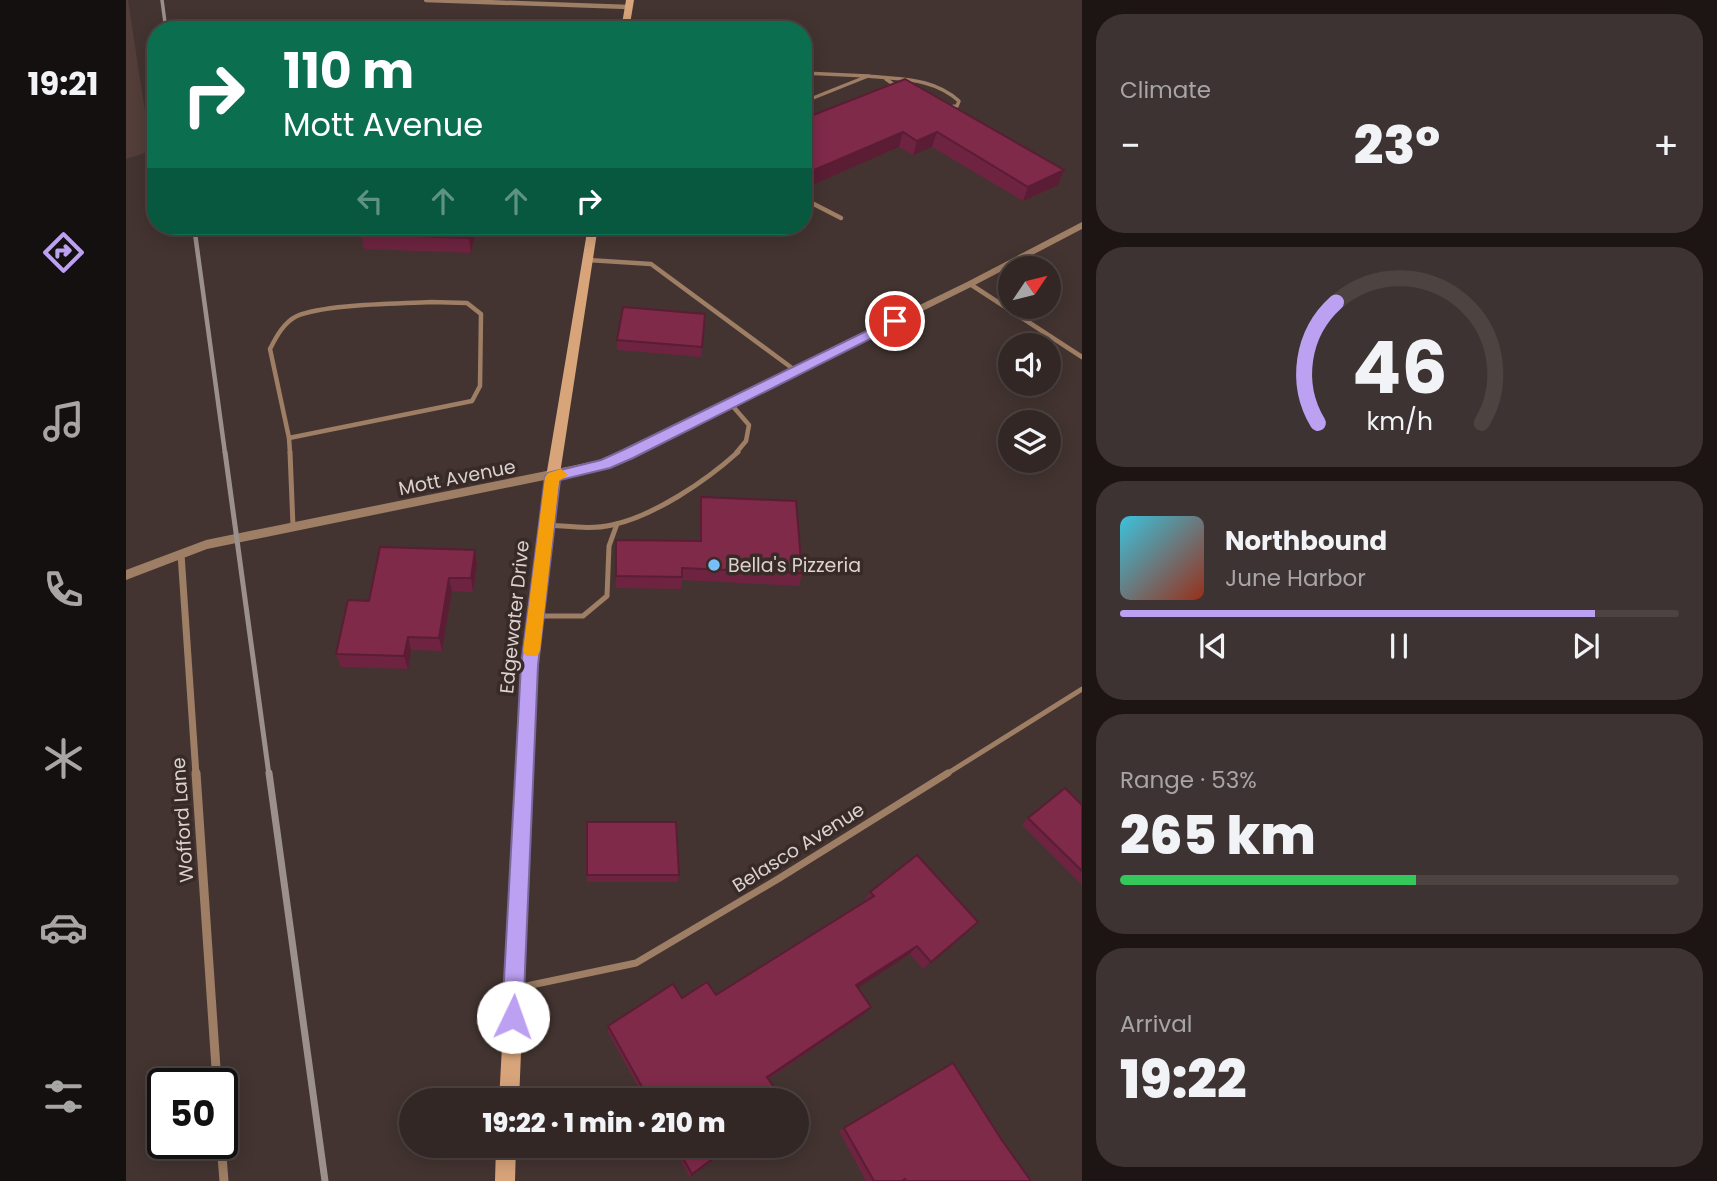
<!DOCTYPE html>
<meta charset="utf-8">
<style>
:root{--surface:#322725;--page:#3d3332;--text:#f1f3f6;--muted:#a8a5a7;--line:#4d4442;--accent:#bca0f2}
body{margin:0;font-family:Poppins,sans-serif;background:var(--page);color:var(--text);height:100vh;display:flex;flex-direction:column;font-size:26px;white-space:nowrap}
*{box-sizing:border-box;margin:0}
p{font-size:23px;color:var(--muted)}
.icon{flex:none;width:38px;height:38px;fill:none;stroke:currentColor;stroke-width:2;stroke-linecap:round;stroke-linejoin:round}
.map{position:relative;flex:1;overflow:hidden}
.side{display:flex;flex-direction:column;gap:14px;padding:14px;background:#1c1514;width:635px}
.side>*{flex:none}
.guide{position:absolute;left:21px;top:21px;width:665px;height:214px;border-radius:28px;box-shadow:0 4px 18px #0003,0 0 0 2px var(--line);background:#0b6e4f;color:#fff;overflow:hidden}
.needle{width:46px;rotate:55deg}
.fabs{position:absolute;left:872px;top:256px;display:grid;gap:14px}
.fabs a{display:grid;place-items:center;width:63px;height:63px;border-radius:50%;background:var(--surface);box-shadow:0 4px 18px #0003,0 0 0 2px var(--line);font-size:35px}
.speed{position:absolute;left:21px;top:1068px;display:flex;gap:14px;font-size:35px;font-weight:700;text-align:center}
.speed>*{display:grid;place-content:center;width:91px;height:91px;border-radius:50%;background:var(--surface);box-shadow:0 4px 18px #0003,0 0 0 2px var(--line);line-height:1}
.speed .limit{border:4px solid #111;border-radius:10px;background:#fff;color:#111}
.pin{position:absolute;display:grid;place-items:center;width:60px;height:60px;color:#fff;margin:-30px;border:4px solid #fff;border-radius:50%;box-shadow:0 2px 7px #0007}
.me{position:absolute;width:77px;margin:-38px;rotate:3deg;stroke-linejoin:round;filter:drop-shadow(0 0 5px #0008)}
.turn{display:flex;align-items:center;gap:24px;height:147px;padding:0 21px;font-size:32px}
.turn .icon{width:91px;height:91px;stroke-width:2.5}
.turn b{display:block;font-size:49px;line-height:60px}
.lanes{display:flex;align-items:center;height:66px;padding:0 21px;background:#0003;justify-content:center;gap:35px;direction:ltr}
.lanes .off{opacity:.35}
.big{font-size:52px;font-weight:800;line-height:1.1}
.side .tile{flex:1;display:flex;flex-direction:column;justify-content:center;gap:10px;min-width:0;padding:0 24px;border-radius:28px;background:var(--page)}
.side .dial{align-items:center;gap:0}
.dial svg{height:182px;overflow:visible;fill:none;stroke:var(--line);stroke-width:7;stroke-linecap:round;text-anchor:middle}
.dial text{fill:var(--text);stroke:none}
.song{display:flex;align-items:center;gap:21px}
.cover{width:84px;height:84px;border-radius:10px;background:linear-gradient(135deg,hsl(190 70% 55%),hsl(10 70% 35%))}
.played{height:7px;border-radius:4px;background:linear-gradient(90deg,var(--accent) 85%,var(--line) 85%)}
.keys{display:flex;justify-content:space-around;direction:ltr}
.heat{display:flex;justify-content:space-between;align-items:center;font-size:38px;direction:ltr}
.charge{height:10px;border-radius:5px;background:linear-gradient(90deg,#34c759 53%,var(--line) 0)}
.trip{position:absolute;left:273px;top:1088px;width:410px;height:70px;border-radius:35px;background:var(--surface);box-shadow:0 4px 18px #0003,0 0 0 2px var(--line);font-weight:800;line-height:70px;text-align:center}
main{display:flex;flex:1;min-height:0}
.tabs{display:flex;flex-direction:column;width:126px;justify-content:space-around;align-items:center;background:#14100f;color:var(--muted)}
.tabs .icon{width:49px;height:49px}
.tabs .on{color:var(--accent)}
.tabs b{font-size:32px;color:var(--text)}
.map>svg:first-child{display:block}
.built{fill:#533e39}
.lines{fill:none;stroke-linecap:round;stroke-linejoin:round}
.service-far3{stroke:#9e7e64;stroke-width:3.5}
.service-far2{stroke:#9e7e64;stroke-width:4.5}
.service-far1{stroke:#9e7e64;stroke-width:5}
.service{stroke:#9e7e64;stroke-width:7}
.minor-far2{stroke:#9e7e64;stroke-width:4.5}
.minor-far1{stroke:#9e7e64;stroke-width:7}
.minor{stroke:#9e7e64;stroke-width:9}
.tertiary{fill:#9e7e64;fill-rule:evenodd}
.secondary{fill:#d8a47a;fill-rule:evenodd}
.rail-far3{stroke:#9c908d;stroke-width:3.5}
.rail-far2{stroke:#9c908d;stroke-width:4.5}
.rail-far1{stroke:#9c908d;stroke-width:5}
.rail{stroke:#9c908d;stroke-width:7}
.wall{fill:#6e2440}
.shaded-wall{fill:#5a1d34}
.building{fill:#802a4a;stroke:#5a1d34;stroke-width:2}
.route{fill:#bca0f2;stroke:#7a689d;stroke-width:2}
.slow{fill:#f59e0b}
.poi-dot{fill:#77bff7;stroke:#382a27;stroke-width:2.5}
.labels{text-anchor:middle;stroke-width:7;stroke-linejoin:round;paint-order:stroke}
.street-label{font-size:19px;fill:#dbd1cf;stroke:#382a27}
.poi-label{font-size:19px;fill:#dbd1cf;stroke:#382a27;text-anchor:start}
</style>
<main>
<nav class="tabs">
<b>19:21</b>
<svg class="icon on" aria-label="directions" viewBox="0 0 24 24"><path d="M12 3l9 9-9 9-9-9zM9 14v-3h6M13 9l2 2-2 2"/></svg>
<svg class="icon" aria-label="music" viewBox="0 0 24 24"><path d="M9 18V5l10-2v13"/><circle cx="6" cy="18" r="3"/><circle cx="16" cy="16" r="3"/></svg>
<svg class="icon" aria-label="phone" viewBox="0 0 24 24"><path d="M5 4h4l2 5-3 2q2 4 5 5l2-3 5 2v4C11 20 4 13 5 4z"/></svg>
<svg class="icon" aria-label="climate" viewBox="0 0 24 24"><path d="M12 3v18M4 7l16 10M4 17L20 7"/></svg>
<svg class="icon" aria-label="car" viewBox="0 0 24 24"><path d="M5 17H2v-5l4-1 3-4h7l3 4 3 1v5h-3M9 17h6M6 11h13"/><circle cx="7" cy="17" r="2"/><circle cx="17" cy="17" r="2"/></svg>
<svg class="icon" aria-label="filters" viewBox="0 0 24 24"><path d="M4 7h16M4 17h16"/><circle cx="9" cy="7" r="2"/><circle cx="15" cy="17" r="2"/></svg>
</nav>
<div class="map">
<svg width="956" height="1181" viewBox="0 0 956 1181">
<rect width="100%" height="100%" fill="#433431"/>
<polygon class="built" points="0,0 2,0 25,151 0,159"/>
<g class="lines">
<g class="service-far3">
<polyline points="677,73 742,76 677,102"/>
<path d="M742,76c33,4 64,1 91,25l-2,5 -9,1"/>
<polyline points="760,79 771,87"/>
<polyline points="677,198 682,200"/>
</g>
<g class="service-far2">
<polyline points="678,199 715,218"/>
<polyline points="462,260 525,264 670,371"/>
<polyline points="844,284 956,357"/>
<path d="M305,302l36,1 14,11 -1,72 -8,15 -183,37 -19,-89c6,-12 14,-27 27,-33 28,-12 102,-12 134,-14z"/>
<polyline points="604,403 623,425 620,441 610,453"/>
<polyline points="163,438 164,453"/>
</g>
<g class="service-far1">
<polyline points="164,452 167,526"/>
<path d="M421,525c21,1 44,5 65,0 42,-9 94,-44 126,-73"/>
<polyline points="411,616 457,616 481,596 483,546 491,524"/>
<polyline points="819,775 956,689"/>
</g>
<polyline class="service" points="391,988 510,963 652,879 822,773"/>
<polyline class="minor-far2" points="300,0 503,7"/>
<polyline class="minor-far1" points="55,554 70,775"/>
<g class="minor">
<polyline points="70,773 91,1083"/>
<polyline points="95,1143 98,1181"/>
</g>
<polygon class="tertiary" points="956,222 956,229 847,286 482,467 81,549 0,580 0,570 80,540 475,460 841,282"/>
<g class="secondary">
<polygon points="500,0 508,0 503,30 495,30"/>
<polygon points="462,226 472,226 428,513 411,665 393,1101 373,1101 397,665 414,513"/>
<polygon points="370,1146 390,1146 389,1181 369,1181"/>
</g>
<polyline class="rail-far3" points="36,0 40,30"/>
<polyline class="rail-far2" points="68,226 99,453"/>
<polyline class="rail-far1" points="99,452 143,775"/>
<polyline class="rail" points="143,773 199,1181"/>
</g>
<g class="wall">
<polygon points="779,79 938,170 932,185 897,201 806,147 787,155 773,147 686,185 677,179 677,119"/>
<polygon points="238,226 351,226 345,253 238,249 235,234"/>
<polygon points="579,314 575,357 491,350 491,340"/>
<polygon points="575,497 676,573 673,586 556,580 555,589 490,588 490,540 574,541 574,510"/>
<polygon points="349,550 351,564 347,592 326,591 316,651 285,650 282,669 215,667 210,654"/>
<polygon points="956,805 956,885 896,825 902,818"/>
<polygon points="461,822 553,875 552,882 461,882"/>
<polygon points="744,892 852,922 797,969 784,954 731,988 745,1007 738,1014 643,1079 657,1101 520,1101 482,1032 482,1026 556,998 590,995 739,902 738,901"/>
<polygon points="718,1128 875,1139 905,1181 740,1181 713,1131"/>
<polygon points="546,1146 606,1146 564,1177"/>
</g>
<g class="shaded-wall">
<polygon points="777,132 773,147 686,185 688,170"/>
<polygon points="811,132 806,147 787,155 791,141"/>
<polygon points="938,170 932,185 897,201 902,187"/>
<polygon points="346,226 351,226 345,253 343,238"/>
<polygon points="349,550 351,564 347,592 345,578"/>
<polygon points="323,578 326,591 316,651 313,638"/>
<polygon points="282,637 285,650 282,669 278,656"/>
<polygon points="852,922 844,930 797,969 805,962"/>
<polygon points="791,946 784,954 724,993 730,985"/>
<polygon points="745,1007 738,1014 637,1082 641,1077"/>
<polygon points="604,1146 606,1146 564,1177 566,1174"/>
</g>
<g class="building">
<polygon points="370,26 416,26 415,30 369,30"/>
<polygon points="779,79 938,170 902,187 811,132 791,141 777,132 688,170 677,162 677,119"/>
<polygon points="238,226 346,226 343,238 235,234"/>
<polygon points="497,307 579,314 576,347 491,340"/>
<polygon points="575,497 670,501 676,573 556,568 556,577 490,576 490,540 575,541"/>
<polygon points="254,547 349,550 345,578 323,578 313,638 282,637 278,656 210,654 222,600 243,601"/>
<polygon points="939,788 956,805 956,871 902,818"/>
<polygon points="461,822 550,822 553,875 461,875"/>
<polygon points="791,855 852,922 805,962 791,946 730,985 745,1007 641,1077 657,1101 524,1101 482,1026 547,984 556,998 581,982 590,995 748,896 744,892"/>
<polygon points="827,1063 875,1139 905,1181 780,1181 779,1179 776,1181 748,1181 718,1128"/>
<polygon points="550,1146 604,1146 566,1174"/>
</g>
<polygon class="route" points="769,317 774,318 774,324 507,458 484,468 434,480 412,665 397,1017 394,1025 387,1028 379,1025 376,1017 395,665 419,477 422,473 475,460 497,450"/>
<polygon class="slow" points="435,469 442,475 433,481 414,651 411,656 400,656 397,651 419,477 422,473"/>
<circle class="poi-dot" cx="588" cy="565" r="7"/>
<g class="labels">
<g class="street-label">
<text transform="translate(331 477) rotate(-11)" y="7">Mott Avenue</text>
<text transform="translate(388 617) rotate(-84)" y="7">Edgewater Drive</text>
<text transform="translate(56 820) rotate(-94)" y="7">Wofford Lane</text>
<text transform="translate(672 847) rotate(-32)" y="7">Belasco Avenue</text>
</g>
<g class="poi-label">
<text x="602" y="572">Bella's Pizzeria</text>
</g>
</g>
</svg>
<div class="fabs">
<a><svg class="needle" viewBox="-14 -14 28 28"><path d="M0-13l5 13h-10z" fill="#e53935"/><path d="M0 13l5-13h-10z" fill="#a8a5a7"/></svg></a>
<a><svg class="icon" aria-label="sound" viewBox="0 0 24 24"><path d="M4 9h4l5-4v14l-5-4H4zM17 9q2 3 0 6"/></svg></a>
<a><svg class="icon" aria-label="layers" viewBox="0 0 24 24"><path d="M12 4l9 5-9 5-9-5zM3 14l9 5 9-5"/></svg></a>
</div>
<div class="speed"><div class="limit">50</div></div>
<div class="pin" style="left:769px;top:321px;background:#d93025"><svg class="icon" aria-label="arrive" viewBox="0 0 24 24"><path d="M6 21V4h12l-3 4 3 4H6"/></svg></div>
<svg class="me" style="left:387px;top:1017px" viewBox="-20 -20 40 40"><circle r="19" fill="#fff"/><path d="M0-13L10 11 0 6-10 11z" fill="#bca0f2"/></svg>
<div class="trip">19:22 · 1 min · 210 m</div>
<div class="guide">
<div class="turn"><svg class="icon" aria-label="right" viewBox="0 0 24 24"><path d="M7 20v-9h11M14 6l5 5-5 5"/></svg><div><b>110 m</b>Mott Avenue</div></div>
<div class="lanes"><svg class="icon off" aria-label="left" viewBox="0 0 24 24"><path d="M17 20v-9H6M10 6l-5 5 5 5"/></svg><svg class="icon off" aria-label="ahead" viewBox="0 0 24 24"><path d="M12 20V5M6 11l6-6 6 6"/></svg><svg class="icon off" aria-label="ahead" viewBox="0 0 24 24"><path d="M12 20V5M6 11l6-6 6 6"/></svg><svg class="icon" aria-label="right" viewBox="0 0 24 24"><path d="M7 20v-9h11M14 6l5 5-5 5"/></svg></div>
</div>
</div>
<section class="side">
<div class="tile"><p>Climate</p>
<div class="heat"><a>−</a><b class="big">23°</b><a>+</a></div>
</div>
<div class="tile dial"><svg viewBox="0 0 100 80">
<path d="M14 69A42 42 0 1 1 86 69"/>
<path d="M14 69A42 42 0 0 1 22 16" stroke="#bca0f2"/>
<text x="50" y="56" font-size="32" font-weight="700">46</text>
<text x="50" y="72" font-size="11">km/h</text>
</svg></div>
<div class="tile">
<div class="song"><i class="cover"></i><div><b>Northbound</b><p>June Harbor</p></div></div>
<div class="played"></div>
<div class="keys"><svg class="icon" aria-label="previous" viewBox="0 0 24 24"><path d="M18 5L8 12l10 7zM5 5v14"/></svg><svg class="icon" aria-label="pause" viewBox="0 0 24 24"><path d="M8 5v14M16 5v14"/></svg><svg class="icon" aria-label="next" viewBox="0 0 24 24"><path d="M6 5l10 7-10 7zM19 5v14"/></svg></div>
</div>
<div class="tile"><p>Range · 53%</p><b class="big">265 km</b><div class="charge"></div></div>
<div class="tile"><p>Arrival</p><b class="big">19:22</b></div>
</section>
</main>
